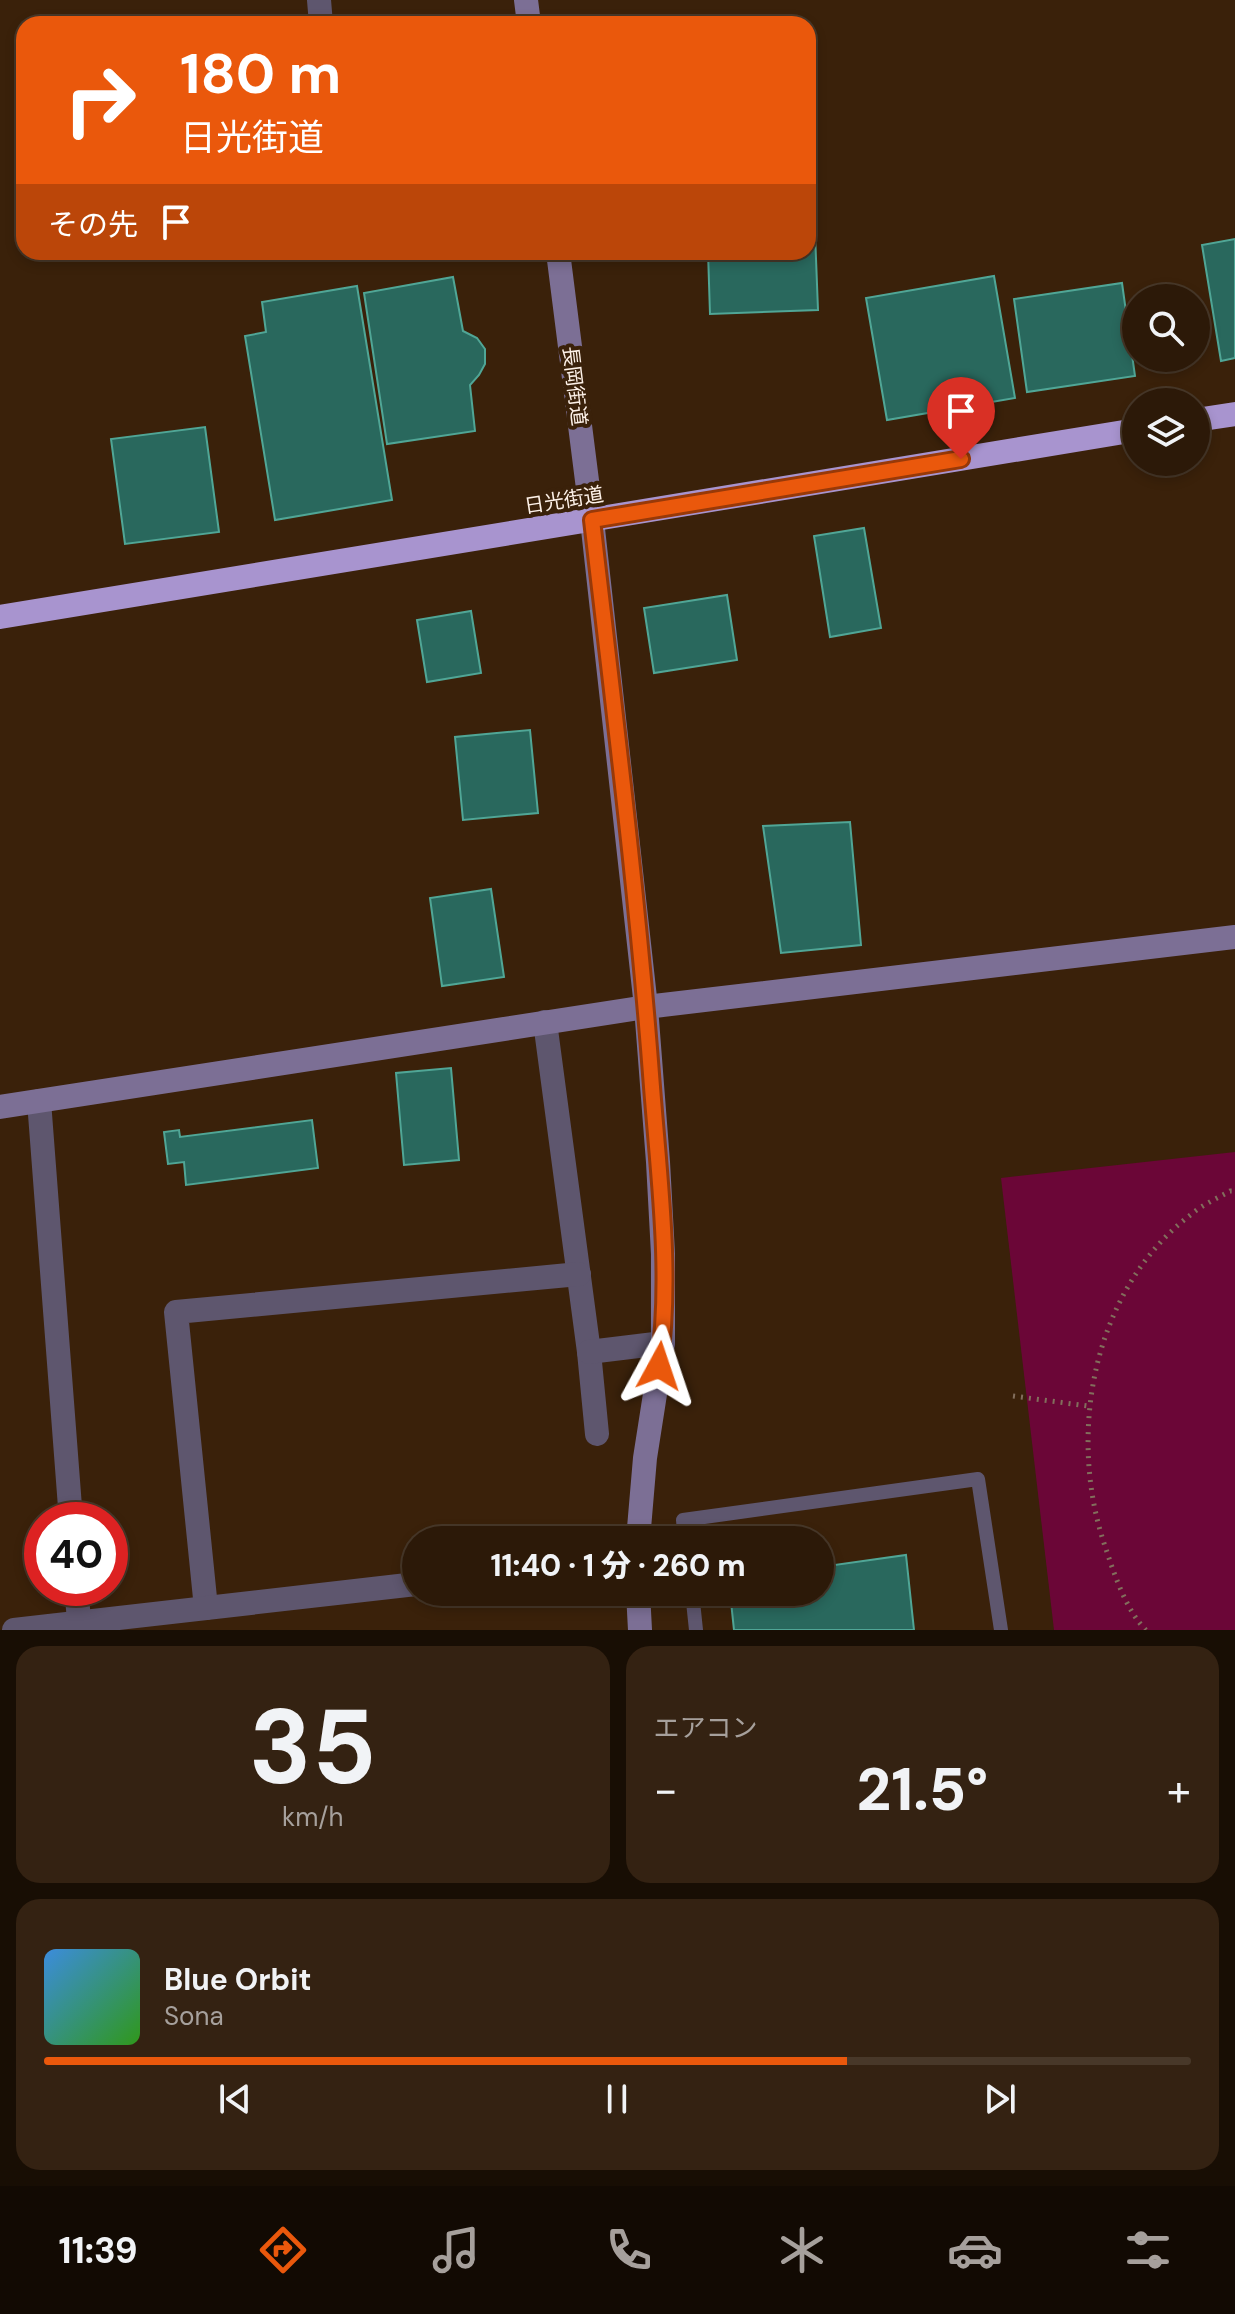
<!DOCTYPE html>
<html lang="ja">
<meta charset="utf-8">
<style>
:root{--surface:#2c1908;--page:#342212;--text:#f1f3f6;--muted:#a6a09c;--line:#483829;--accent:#ea580c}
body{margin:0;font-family:"DM Sans","Noto Sans JP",sans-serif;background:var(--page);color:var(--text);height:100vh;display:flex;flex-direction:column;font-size:30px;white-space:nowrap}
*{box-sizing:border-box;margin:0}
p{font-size:26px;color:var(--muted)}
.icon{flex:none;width:44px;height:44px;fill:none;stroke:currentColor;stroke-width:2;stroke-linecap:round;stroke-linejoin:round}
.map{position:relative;height:1630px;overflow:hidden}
.side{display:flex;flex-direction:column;gap:16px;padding:16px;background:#180e04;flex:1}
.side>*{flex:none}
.top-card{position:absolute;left:16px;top:16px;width:800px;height:244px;border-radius:24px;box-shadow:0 4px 12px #0003,0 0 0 2px var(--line);background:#ea580c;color:#fff;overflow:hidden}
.controls{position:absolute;left:1122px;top:284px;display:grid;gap:16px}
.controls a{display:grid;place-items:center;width:88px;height:88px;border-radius:50%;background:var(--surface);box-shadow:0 4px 12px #0003,0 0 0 2px var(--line);font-size:40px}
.speed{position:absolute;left:24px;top:1502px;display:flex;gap:16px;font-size:40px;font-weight:700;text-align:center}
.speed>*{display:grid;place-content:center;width:104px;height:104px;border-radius:50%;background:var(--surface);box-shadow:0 4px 12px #0003,0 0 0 2px var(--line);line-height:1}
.speed .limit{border:12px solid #d22;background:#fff;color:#111}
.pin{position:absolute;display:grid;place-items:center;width:68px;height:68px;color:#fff;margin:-82px -34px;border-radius:50% 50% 50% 0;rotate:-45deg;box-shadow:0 0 8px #0007}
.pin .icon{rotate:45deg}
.me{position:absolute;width:88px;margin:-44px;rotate:5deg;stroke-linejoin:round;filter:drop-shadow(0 0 6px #0008)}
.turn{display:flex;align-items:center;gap:28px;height:168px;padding:0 32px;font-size:36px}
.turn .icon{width:104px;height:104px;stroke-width:2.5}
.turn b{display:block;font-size:56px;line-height:68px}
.then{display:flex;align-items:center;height:76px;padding:0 32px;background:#0003;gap:16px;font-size:30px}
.big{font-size:60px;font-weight:800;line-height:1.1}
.side .tile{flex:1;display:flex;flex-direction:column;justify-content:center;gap:12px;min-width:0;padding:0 28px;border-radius:24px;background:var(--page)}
.side .dial{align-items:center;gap:0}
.dial b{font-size:104px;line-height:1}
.song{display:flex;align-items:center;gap:24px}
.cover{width:96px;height:96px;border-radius:12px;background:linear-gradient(135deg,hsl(210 70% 55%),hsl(110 70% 35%))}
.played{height:8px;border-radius:4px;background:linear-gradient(90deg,var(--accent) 70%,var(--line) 70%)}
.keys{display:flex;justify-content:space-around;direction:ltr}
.heat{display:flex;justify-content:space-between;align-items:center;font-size:44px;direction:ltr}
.side .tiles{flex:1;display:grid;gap:16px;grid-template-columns:1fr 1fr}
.tile:last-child{grid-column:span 2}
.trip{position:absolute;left:402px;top:1526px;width:432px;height:80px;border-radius:40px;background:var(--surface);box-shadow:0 4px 12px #0003,0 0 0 2px var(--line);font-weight:800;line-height:80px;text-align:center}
.tabs{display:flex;height:128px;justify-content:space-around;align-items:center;background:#120a03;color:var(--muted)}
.tabs .icon{width:56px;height:56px}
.tabs .current{color:var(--accent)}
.tabs b{font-size:36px;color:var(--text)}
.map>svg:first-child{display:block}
.green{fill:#6b0637}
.building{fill:#29685d;stroke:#50a696;stroke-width:2}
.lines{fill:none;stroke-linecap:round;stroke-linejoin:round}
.path{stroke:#826e5c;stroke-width:5;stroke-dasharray:2 6;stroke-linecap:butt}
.lane{stroke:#5e566e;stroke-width:14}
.street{stroke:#5e566e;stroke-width:24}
.secondary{stroke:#7c6f95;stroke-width:24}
.highway{stroke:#a894cf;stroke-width:24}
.route-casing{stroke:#983908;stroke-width:20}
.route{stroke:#ea580c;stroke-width:14}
.labels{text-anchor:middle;stroke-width:8;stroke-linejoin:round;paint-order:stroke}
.street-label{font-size:20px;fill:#fdf1e8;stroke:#3a210a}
</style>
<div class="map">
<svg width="1235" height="1630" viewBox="0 0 1235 1630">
<rect width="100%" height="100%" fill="#3a210a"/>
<polygon class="green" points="1235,1152 1235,1630 1054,1630 1001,1178"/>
<g class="building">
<polygon points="814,207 818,310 710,314 708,252 808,252 808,208"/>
<polygon points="1235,239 1235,358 1221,361 1202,245"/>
<polygon points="994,276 1015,398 887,420 866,298"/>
<polygon points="453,277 463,331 477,338 485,349 485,364 479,375 470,385 475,431 387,444 364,293"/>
<polygon points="1122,283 1135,376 1027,392 1014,299"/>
<polygon points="357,286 392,500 275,520 245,336 266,332 262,302"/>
<polygon points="205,427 219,532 125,544 111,439"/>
<polygon points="864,528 881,628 830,637 814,536"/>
<polygon points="727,595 737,660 654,673 644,608"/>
<polygon points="471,611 481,673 427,682 417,620"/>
<polygon points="530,730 538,813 463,820 455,737"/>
<polygon points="850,822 861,945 781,953 763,826"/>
<polygon points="491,889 504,977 442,986 430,898"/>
<polygon points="451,1068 459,1160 404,1165 396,1073"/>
<polygon points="312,1120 318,1168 186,1185 184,1162 168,1164 164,1132 179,1130 180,1137"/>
<polygon points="906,1555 914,1630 734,1630 730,1592 820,1592 820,1567"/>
</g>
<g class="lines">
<g class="path">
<polyline points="1013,1396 1088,1406"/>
<path d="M1146,1630c-19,-18 -32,-56 -40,-81 -40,-113 -14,-261 87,-336 11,-9 25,-15 37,-22h5"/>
</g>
<g class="lane">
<polyline points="685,1540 683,1520 978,1479 1001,1630"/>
<polyline points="692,1592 696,1630"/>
</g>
<g class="street">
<polyline points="319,0 321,24"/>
<polyline points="545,1022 589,1352 597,1434"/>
<polyline points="39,1101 71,1520"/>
<polyline points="589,1352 663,1343"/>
<polyline points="76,1588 80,1630"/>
<polyline points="206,1608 176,1312 579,1274"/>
<polyline points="14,1630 416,1584"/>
</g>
<g class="secondary">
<polyline points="526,0 529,24"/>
<polyline points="558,252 592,520 646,1007 658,1162 663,1254 663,1343 645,1458 638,1540"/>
<polyline points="0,1107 646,1007 1235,937"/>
<polyline points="638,1592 640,1630"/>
</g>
<g class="highway">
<polyline points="1196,420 1235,414"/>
<polyline points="0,617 1136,430"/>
</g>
</g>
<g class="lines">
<defs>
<path id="route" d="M659,1366c13,-91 0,-188 -7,-279 -14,-189 -38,-378 -60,-567l369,-61"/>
</defs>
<use href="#route" class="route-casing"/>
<use href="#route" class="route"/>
</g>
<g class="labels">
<g class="street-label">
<text transform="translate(575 386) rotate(83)" y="7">長岡街道</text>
<text transform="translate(564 500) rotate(-9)" y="7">日光街道</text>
</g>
</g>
</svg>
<div class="controls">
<a><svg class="icon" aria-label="search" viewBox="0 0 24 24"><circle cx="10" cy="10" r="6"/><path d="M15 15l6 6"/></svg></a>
<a><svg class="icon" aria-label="layers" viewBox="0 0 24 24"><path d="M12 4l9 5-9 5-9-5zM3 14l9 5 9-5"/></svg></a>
</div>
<div class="speed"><div class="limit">40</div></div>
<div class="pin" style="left:961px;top:459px;background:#d93025"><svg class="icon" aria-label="arrive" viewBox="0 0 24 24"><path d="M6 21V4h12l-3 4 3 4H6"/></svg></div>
<svg class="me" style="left:659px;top:1366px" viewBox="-20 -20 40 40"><path d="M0-17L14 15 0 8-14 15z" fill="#ea580c" stroke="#fff" stroke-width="4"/></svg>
<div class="trip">11:40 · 1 分 · 260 m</div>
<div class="top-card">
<div class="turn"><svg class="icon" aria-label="right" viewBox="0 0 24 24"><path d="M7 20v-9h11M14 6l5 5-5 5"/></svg><div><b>180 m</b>日光街道</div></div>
<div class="then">その先<svg class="icon" aria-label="arrive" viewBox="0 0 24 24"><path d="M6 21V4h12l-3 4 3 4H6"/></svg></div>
</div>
</div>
<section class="side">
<div class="tiles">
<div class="tile dial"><b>35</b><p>km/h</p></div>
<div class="tile"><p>エアコン</p>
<div class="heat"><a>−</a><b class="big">21.5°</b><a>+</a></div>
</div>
<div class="tile">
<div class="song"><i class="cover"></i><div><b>Blue Orbit</b><p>Sona</p></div></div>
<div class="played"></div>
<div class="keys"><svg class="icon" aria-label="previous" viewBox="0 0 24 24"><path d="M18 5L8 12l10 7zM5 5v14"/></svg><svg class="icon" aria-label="pause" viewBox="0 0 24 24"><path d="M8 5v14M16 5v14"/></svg><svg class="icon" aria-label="next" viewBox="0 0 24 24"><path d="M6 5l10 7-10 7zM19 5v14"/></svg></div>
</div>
</div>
</section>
<nav class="tabs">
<b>11:39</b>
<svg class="icon current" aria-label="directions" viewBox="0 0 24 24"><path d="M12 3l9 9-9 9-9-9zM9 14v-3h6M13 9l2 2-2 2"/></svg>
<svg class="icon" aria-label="music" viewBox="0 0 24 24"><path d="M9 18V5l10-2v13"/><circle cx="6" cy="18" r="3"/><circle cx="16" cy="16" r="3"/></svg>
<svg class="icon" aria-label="phone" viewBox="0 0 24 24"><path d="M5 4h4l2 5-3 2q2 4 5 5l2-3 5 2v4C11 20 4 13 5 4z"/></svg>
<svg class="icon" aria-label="climate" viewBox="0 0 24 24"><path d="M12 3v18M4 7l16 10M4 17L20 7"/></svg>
<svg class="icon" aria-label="car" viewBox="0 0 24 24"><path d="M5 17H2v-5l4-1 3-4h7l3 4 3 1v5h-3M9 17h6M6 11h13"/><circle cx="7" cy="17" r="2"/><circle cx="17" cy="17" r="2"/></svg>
<svg class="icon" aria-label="filters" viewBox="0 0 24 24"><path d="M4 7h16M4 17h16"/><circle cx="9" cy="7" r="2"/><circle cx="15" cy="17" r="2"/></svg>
</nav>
